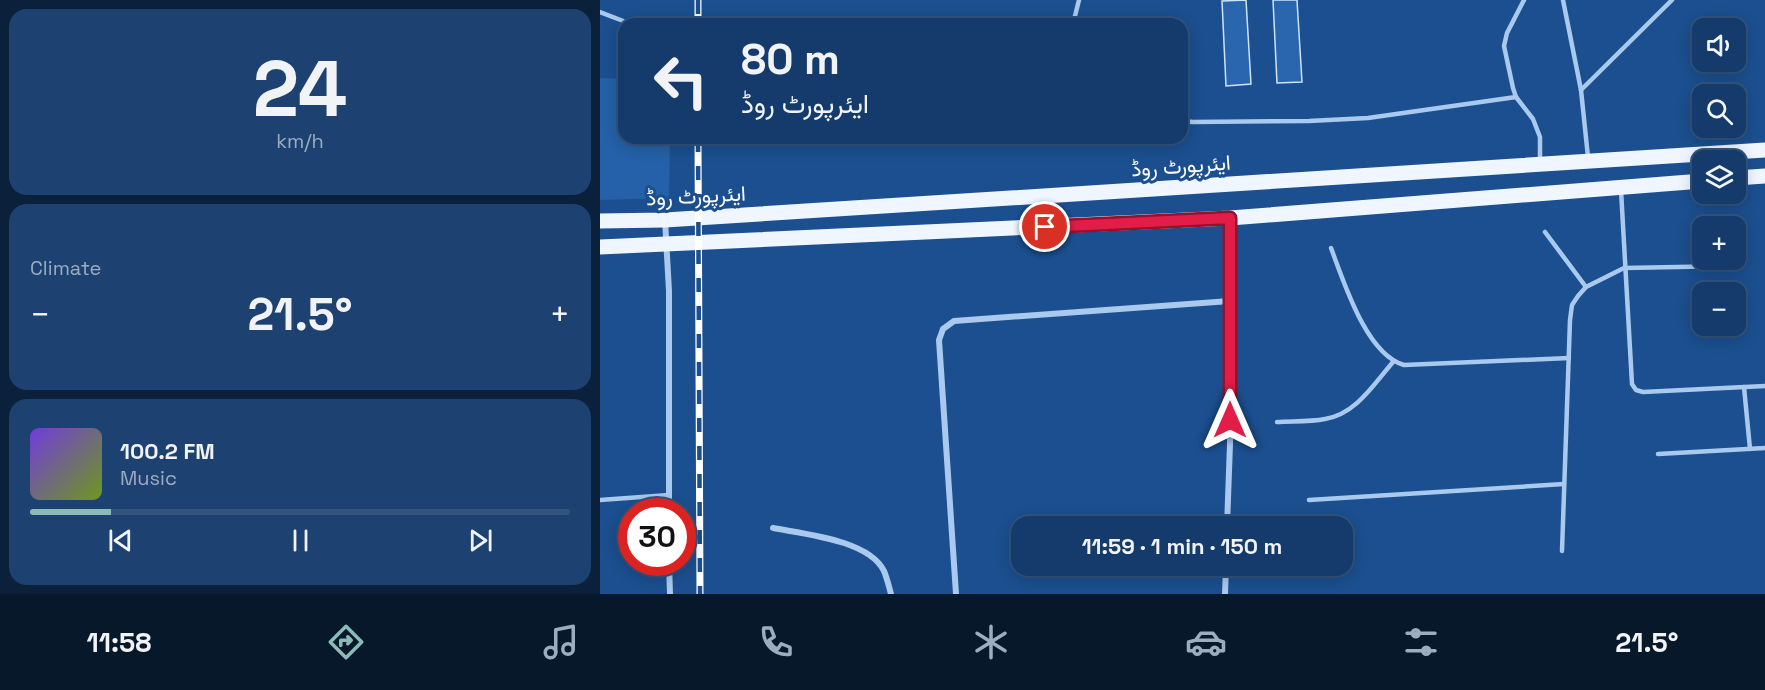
<!DOCTYPE html>
<meta charset="utf-8">
<style>
:root{--surface:#143b6b;--page:#1d4271;--text:#f1f3f6;--muted:#9dadc1;--line:#33557e;--accent:#8bbbb9}
body{margin:0;font-family:"Space Grotesk",Vazirmatn,sans-serif;background:var(--page);color:var(--text);height:100vh;display:flex;flex-direction:column;font-size:22px;white-space:nowrap}
*{box-sizing:border-box;margin:0}
p{font-size:20px;color:var(--muted)}
.icon{flex:none;width:33px;height:33px;fill:none;stroke:currentColor;stroke-width:2;stroke-linecap:round;stroke-linejoin:round}
.map{position:relative;flex:1;overflow:hidden}
.details{display:flex;flex-direction:column;gap:9px;padding:9px;background:#0b203b;width:600px}
.details>*{flex:none}
.hud{position:absolute;left:18px;top:18px;width:570px;height:126px;border-radius:18px;box-shadow:0 3px 15px #0003,0 0 0 2px var(--line);background:#143b6b;color:var(--text);overflow:hidden}
.fabs{position:absolute;left:1092px;top:18px;display:grid;gap:12px}
.fabs a{display:grid;place-items:center;width:54px;height:54px;border-radius:12px;background:var(--surface);box-shadow:0 3px 15px #0003,0 0 0 2px var(--line);font-size:30px}
.speed{position:absolute;left:18px;top:498px;display:flex;gap:12px;font-size:30px;font-weight:700;text-align:center}
.speed>*{display:grid;place-content:center;width:78px;height:78px;border-radius:50%;background:var(--surface);box-shadow:0 3px 15px #0003,0 0 0 2px var(--line);line-height:1}
.speed .limit{border:9px solid #d22;background:#fff;color:#111}
.pin{position:absolute;display:grid;place-items:center;width:51px;height:51px;color:#fff;margin:-26px;border:3px solid #fff;border-radius:50%;box-shadow:0 2px 6px #0007}
.me{position:absolute;width:66px;margin:-33px;rotate:0deg;stroke-linejoin:round;filter:drop-shadow(0 0 4px #0008)}
.turn{display:flex;align-items:center;gap:21px;height:126px;padding:0 24px;font-size:27px}
.turn .icon{width:78px;height:78px;stroke-width:2.5}
.turn b{display:block;font-size:42px;line-height:51px}
.big{font-size:45px;font-weight:700;line-height:1.1}
.details .tile{flex:1;display:flex;flex-direction:column;justify-content:center;gap:9px;min-width:0;padding:0 21px;border-radius:18px;background:var(--page)}
.details .dial{align-items:center;gap:0}
.dial b{font-size:78px;line-height:1}
.song{display:flex;align-items:center;gap:18px}
.cover{width:72px;height:72px;border-radius:9px;background:linear-gradient(135deg,hsl(260 70% 55%),hsl(80 70% 35%))}
.played{height:6px;border-radius:3px;background:linear-gradient(90deg,var(--accent) 15%,var(--line) 15%)}
.keys{display:flex;justify-content:space-around;direction:ltr}
.heat{display:flex;justify-content:space-between;align-items:center;font-size:33px;direction:ltr}
.trip{position:absolute;left:411px;top:516px;width:342px;height:60px;border-radius:18px;background:var(--surface);box-shadow:0 3px 15px #0003,0 0 0 2px var(--line);font-weight:700;line-height:60px;text-align:center}
.dock{display:flex;height:96px;justify-content:space-around;align-items:center;background:#08182b;color:var(--muted)}
.dock .icon{width:42px;height:42px}
.dock .active{color:var(--accent)}
.dock b{font-size:27px;color:var(--text)}
main{display:flex;flex:1;min-height:0}
.map>svg:first-child{display:block}
.green{fill:#2461a8}
.building{fill:#2a66ad;stroke:#cfe3fa;stroke-width:1.5}
.lines{fill:none;stroke-linecap:round;stroke-linejoin:round}
.service{stroke:#a9c9ee;stroke-width:4.5}
.minor{stroke:#a9c9ee;stroke-width:6}
.primary{stroke:#f0f6ff;stroke-width:15}
.rail-casing{stroke:#fff;stroke-width:7}
.rail{stroke:#1b4f8f;stroke-width:4.5;stroke-dasharray:14;stroke-linecap:butt}
.route-casing{stroke:#92132f;stroke-width:15}
.route{stroke:#e11d48;stroke-width:10}
.labels{text-anchor:middle;stroke-width:6;stroke-linejoin:round;paint-order:stroke}
.street-label{font-size:21px;fill:#fff;stroke:#1b4f8f}
</style>
<main>
<section class="details">
<div class="tile dial"><b>24</b><p>km/h</p></div>
<div class="tile"><p>Climate</p>
<div class="heat"><a>−</a><b class="big">21.5°</b><a>+</a></div>
</div>
<div class="tile">
<div class="song"><i class="cover"></i><div><b>100.2 FM</b><p>Music</p></div></div>
<div class="played"></div>
<div class="keys"><svg class="icon" aria-label="previous" viewBox="0 0 24 24"><path d="M18 5L8 12l10 7zM5 5v14"/></svg><svg class="icon" aria-label="pause" viewBox="0 0 24 24"><path d="M8 5v14M16 5v14"/></svg><svg class="icon" aria-label="next" viewBox="0 0 24 24"><path d="M6 5l10 7-10 7zM19 5v14"/></svg></div>
</div>
</section>
<div class="map">
<svg width="1165" height="594" viewBox="0 0 1165 594">
<rect width="100%" height="100%" fill="#1b4f8f"/>
<polygon class="green" points="0,78 24,79 24,138 70,138 69,198 0,200"/>
<g class="building">
<polygon points="646,0 651,84 626,86 622,1"/>
<polygon points="673,0 697,0 702,82 677,83"/>
</g>
<g class="lines">
<g class="service">
<polyline points="924,0 907,33 904,46 913,88 916,97 933,119 940,137 940,161"/>
<polyline points="963,0 981,90 988,157"/>
<polyline points="0,12 31,24"/>
<polyline points="473,24 479,0"/>
<polyline points="981,90 1072,0"/>
<polyline points="582,120 592,122 709,121 768,118 916,97"/>
<polyline points="1021,190 1032,384 1036,390 1043,392 1165,386"/>
<polyline points="945,232 986,287"/>
<path d="M731,248c13,34 35,106 73,117l165,-7"/>
<polyline points="1144,387 1150,449"/>
<path d="M677,422c16,-1 32,0 48,-3 31,-5 49,-35 68,-57"/>
<polyline points="1058,454 1165,448"/>
<polyline points="0,500 69,495"/>
<polyline points="709,500 964,484"/>
<polyline points="962,551 970,320 972,305 978,296 986,287 1024,268 1131,266"/>
</g>
<g class="minor">
<polyline points="65,220 69,291 69,512"/>
<polyline points="627,526 630,444 630,219"/>
<path d="M173,528c31,6 96,12 111,43 3,7 5,16 7,23"/>
<polyline points="69,562 70,594"/>
<polyline points="356,594 339,340 343,329 354,321 630,301"/>
<polyline points="625,594 626,566"/>
</g>
<g class="primary">
<polyline points="1136,178 1165,176"/>
<polyline points="0,221 65,220 1165,150"/>
<polyline points="0,247 630,218 1102,181"/>
</g>
<defs>
<g id="rail">
<polyline points="98,0 98,24"/>
<polyline points="98,138 100,594"/>
</g>
</defs>
<use href="#rail" class="rail-casing"/>
<use href="#rail" class="rail"/>
</g>
<g class="lines">
<defs>
<polyline id="route" points="445,227 630,218 630,420"/>
</defs>
<use href="#route" class="route-casing"/>
<use href="#route" class="route"/>
</g>
<g class="labels">
<g class="street-label">
<text transform="translate(581 166) rotate(-4)" y="7">ایئرپورٹ روڈ</text>
<text transform="translate(96 196) rotate(-3)" y="7">ایئرپورٹ روڈ</text>
</g>
</g>
</svg>
<div class="fabs">
<a><svg class="icon" aria-label="sound" viewBox="0 0 24 24"><path d="M4 9h4l5-4v14l-5-4H4zM17 9q2 3 0 6"/></svg></a>
<a><svg class="icon" aria-label="search" viewBox="0 0 24 24"><circle cx="10" cy="10" r="6"/><path d="M15 15l6 6"/></svg></a>
<a><svg class="icon" aria-label="layers" viewBox="0 0 24 24"><path d="M12 4l9 5-9 5-9-5zM3 14l9 5 9-5"/></svg></a>
<a>+</a>
<a>−</a>
</div>
<div class="speed"><div class="limit">30</div></div>
<div class="pin" style="left:445px;top:227px;background:#d93025"><svg class="icon" aria-label="arrive" viewBox="0 0 24 24"><path d="M6 21V4h12l-3 4 3 4H6"/></svg></div>
<svg class="me" style="left:630px;top:420px" viewBox="-20 -20 40 40"><path d="M0-17L14 15 0 8-14 15z" fill="#e11d48" stroke="#fff" stroke-width="4"/></svg>
<div class="trip">11:59 · 1 min · 150 m</div>
<div class="hud">
<div class="turn"><svg class="icon" aria-label="left" viewBox="0 0 24 24"><path d="M17 20v-9H6M10 6l-5 5 5 5"/></svg><div><b>80 m</b>ایئرپورٹ روڈ</div></div>
</div>
</div>
</main>
<nav class="dock">
<b>11:58</b>
<svg class="icon active" aria-label="directions" viewBox="0 0 24 24"><path d="M12 3l9 9-9 9-9-9zM9 14v-3h6M13 9l2 2-2 2"/></svg>
<svg class="icon" aria-label="music" viewBox="0 0 24 24"><path d="M9 18V5l10-2v13"/><circle cx="6" cy="18" r="3"/><circle cx="16" cy="16" r="3"/></svg>
<svg class="icon" aria-label="phone" viewBox="0 0 24 24"><path d="M5 4h4l2 5-3 2q2 4 5 5l2-3 5 2v4C11 20 4 13 5 4z"/></svg>
<svg class="icon" aria-label="climate" viewBox="0 0 24 24"><path d="M12 3v18M4 7l16 10M4 17L20 7"/></svg>
<svg class="icon" aria-label="car" viewBox="0 0 24 24"><path d="M5 17H2v-5l4-1 3-4h7l3 4 3 1v5h-3M9 17h6M6 11h13"/><circle cx="7" cy="17" r="2"/><circle cx="17" cy="17" r="2"/></svg>
<svg class="icon" aria-label="filters" viewBox="0 0 24 24"><path d="M4 7h16M4 17h16"/><circle cx="9" cy="7" r="2"/><circle cx="15" cy="17" r="2"/></svg>
<b>21.5°</b>
</nav>
